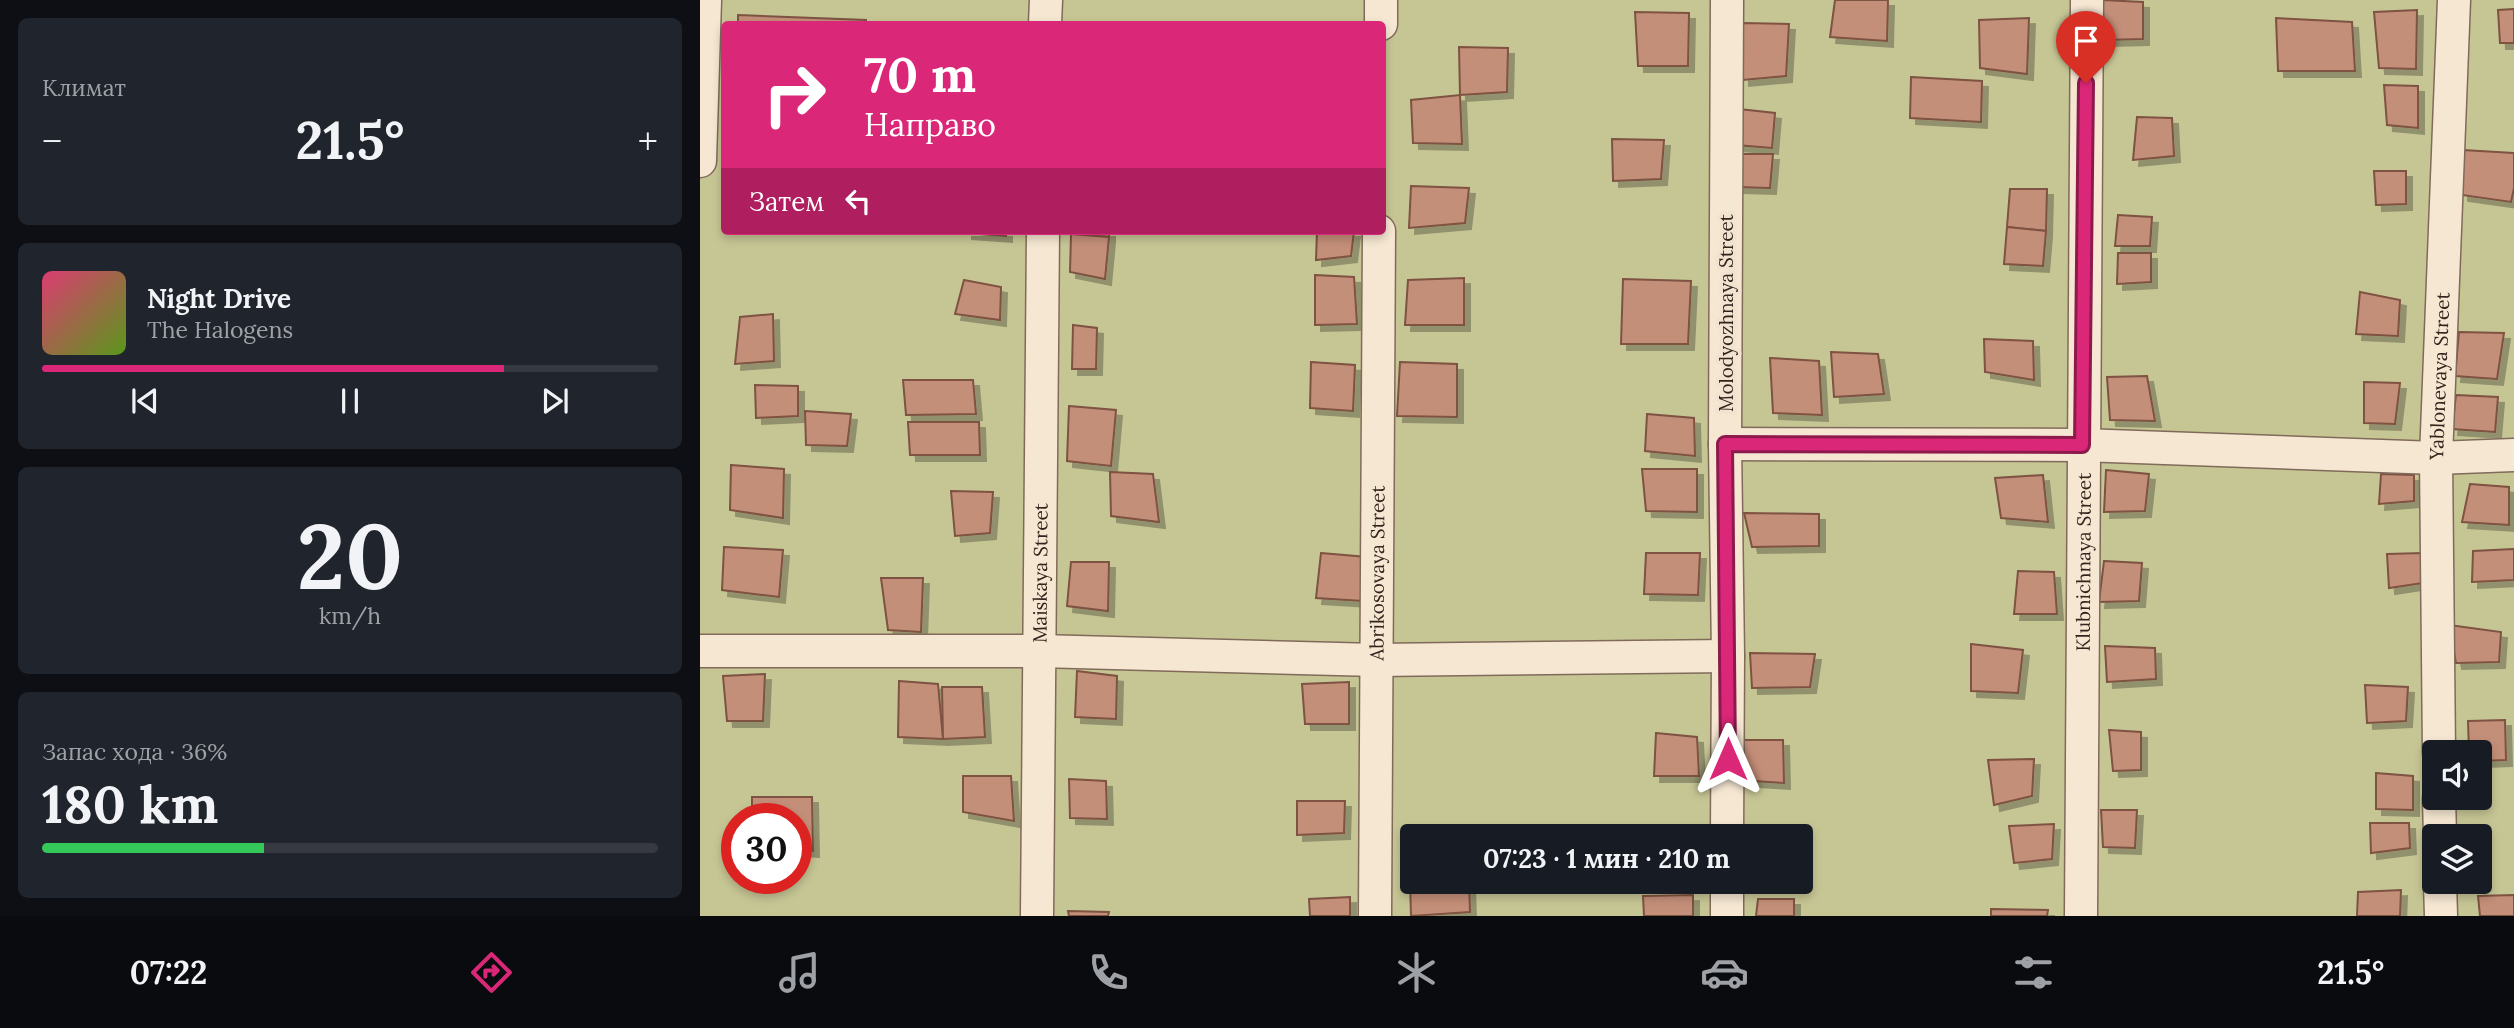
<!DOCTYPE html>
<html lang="ru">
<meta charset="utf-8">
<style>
:root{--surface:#171b24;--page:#20242c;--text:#f1f3f6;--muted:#9ea1a6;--line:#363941;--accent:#db2777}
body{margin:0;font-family:Lora,serif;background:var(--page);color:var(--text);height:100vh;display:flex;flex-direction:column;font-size:26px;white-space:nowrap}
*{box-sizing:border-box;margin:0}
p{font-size:23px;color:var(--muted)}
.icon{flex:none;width:38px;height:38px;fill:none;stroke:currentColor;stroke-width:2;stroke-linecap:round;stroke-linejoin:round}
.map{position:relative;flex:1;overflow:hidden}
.sheet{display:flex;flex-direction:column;gap:18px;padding:18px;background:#0d0f14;width:700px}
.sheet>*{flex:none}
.hud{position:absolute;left:21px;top:21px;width:665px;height:214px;border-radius:7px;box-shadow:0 4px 10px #0003;background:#db2777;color:#fff;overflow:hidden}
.buttons{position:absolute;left:1722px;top:740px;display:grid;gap:14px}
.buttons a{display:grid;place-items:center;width:70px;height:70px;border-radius:7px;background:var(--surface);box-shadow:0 4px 10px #0003;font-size:35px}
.speed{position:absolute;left:21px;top:803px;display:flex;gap:14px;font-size:35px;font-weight:700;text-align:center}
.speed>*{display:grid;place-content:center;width:91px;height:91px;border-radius:50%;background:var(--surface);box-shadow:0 4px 10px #0003;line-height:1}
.speed .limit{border:10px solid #d22;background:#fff;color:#111}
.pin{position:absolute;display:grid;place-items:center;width:60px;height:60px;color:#fff;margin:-72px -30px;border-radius:50% 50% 50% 0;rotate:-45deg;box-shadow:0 0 7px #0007}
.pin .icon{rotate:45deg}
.me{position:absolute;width:77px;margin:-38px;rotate:0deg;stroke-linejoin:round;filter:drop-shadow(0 0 5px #0008)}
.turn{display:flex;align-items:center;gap:24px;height:147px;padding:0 28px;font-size:32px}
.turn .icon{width:91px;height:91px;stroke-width:2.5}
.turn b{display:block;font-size:49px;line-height:60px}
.then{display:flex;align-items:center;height:66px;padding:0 28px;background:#0003;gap:14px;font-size:26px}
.big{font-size:52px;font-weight:700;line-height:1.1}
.sheet .tile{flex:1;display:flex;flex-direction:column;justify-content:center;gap:10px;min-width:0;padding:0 24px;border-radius:10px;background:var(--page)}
.sheet .dial{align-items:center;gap:0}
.dial b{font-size:91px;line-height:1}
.song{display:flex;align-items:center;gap:21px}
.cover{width:84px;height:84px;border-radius:10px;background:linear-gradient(135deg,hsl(340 70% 55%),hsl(90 70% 35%))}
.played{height:7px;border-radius:4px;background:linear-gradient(90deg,var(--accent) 75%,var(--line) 75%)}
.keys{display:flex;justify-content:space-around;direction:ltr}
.heat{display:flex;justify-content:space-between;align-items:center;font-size:38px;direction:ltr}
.charge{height:10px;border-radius:5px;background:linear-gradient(90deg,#34c759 36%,var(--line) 0)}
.trip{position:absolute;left:700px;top:824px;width:413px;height:70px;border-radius:7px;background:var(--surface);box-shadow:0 4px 10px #0003;font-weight:700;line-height:70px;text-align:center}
.tabs{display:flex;height:112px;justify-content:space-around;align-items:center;background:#090b0e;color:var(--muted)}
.tabs .icon{width:49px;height:49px}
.tabs .selected{color:var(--accent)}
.tabs b{font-size:32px;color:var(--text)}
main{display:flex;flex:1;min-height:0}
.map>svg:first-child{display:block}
.green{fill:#c6c695;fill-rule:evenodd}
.building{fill:#c48f79;stroke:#7e5242;stroke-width:2;filter:url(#shadow)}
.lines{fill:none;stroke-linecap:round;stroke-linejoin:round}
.minor-casing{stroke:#816a5a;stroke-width:35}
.minor{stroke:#f5e7d2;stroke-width:32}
.route-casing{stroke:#8e194d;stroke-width:18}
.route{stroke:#db2777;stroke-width:12}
.labels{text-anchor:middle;stroke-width:7;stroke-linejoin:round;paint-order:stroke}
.street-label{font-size:19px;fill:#32241d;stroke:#f1e3cf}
</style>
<main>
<section class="sheet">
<div class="tile"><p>Климат</p>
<div class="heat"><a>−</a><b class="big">21.5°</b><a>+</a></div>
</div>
<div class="tile">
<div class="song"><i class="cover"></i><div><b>Night Drive</b><p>The Halogens</p></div></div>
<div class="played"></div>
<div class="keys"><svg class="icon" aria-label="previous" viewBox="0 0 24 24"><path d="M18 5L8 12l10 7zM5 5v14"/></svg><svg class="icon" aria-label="pause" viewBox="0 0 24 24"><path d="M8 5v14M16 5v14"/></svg><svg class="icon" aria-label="next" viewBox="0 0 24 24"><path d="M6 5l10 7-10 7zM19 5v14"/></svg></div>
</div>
<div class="tile dial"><b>20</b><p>km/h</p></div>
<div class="tile"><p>Запас хода · 36%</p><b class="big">180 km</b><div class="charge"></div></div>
</section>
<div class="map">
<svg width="1814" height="916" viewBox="0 0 1814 916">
<defs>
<filter id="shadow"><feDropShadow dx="6" dy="6" stdDeviation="0" flood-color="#0004"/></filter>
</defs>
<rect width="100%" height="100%" fill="#e9d8c0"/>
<path class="green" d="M0,0h1814v916h-1814zM24,24h658v207h-658zM1734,752h46v46h-46zM37,819h59v59h-59zM712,836h389v46h-389zM1734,836h46v46h-46z"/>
<g class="building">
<polygon points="1135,0 1188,0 1187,41 1130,37"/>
<polygon points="1402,0 1443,2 1443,39 1405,40"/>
<polygon points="1814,9 1814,43 1800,43 1798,10"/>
<polygon points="1717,10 1716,69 1679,68 1674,12"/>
<polygon points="935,12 989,13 988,66 938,66"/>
<polygon points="38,15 166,20 166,24 38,24"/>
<polygon points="1329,18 1327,74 1280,68 1279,20"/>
<polygon points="1576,18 1652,22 1655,71 1578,71"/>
<polygon points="1042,23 1089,24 1086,76 1043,80"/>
<polygon points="759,47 808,48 807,92 760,95"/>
<polygon points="1211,77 1282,81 1281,122 1210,118"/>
<polygon points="1684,85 1718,86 1718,128 1687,125"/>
<polygon points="760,95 762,144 713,143 711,100"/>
<polygon points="1039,109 1075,113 1072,148 1036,145"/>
<polygon points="1437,117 1472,118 1474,156 1433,160"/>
<polygon points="912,139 964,140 961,179 913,181"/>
<polygon points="1763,150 1814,153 1814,188 1811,202 1762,195"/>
<polygon points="1038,154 1073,154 1070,188 1036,187"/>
<polygon points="1674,171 1706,171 1706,204 1676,205"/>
<polygon points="711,186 769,188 765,223 709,228"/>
<polygon points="1310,189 1347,189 1346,231 1307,227"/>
<polygon points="1418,215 1452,217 1450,246 1415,246"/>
<polygon points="1307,227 1346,231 1343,266 1304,264"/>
<polygon points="266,231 306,231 306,236 266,233"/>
<polygon points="371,231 409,231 409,237 371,234"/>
<polygon points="617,231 654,231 651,256 616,260"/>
<polygon points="371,234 409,237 405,279 370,272"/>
<polygon points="1418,253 1451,253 1451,282 1417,284"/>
<polygon points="615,275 654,277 657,324 615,325"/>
<polygon points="764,278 764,325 705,325 708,280"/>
<polygon points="923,279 991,281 988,344 921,344"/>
<polygon points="264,280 301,287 300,320 255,314"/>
<polygon points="1660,292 1700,300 1698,336 1656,334"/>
<polygon points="73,314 74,361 35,364 40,317"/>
<polygon points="373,325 397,328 396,369 372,369"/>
<polygon points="1759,332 1804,333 1797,379 1755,376"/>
<polygon points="1284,339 1333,341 1334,380 1285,372"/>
<polygon points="1131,352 1178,354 1184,394 1134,397"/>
<polygon points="1070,358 1119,361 1122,415 1073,413"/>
<polygon points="611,362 655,365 653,411 610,408"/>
<polygon points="700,362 757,364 757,417 697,416"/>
<polygon points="1447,376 1455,421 1410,420 1407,377"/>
<polygon points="203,380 273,380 276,414 206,415"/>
<polygon points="1664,382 1700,383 1695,424 1664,423"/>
<polygon points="55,385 98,386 98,416 56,418"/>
<polygon points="1756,395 1798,397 1795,432 1752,429"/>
<polygon points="369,406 416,410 411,466 367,461"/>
<polygon points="105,411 151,414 147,446 106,445"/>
<polygon points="947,414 994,418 995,456 945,451"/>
<polygon points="208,422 279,422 280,455 210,455"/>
<polygon points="31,465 84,469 83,518 30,510"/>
<polygon points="942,469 997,469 997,512 946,511"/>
<polygon points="1406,470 1449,474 1445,511 1404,512"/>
<polygon points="410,472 453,474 459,522 411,516"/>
<polygon points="1681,474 1714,475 1714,501 1679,504"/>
<polygon points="1343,475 1348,522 1301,518 1295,478"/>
<polygon points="1770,484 1809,487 1809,525 1762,522"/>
<polygon points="251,491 293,492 290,533 255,536"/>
<polygon points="1044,513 1119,514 1119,546 1052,547"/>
<polygon points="24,547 83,550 79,597 22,590"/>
<polygon points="1814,549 1814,580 1772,582 1773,551"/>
<polygon points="621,553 667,557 663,601 616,598"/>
<polygon points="946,553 1000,553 998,595 944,594"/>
<polygon points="1723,553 1723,583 1689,588 1687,554"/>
<polygon points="1404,561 1442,563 1439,601 1399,602"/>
<polygon points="371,562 409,562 408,611 367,606"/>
<polygon points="1318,571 1354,572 1357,614 1314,614"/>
<polygon points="181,578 223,578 221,632 188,630"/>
<polygon points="1749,625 1801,632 1799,662 1756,663"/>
<polygon points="1271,644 1323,650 1318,693 1271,691"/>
<polygon points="1405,646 1455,648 1456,679 1407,682"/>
<polygon points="1050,653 1115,654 1110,687 1052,688"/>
<polygon points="377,671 417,676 416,719 375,717"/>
<polygon points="65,674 63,721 27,721 23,676"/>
<polygon points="199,681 238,684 243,739 198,737"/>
<polygon points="649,682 649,724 605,724 602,684"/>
<polygon points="1665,685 1708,687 1706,721 1667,723"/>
<polygon points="242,687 282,687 285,737 243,739"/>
<polygon points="1805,720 1806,760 1780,761 1780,752 1769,752 1768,721"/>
<polygon points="1409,730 1441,732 1441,770 1413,771"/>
<polygon points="956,733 997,737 999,776 954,776"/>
<polygon points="1039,740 1083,740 1084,783 1039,780"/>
<polygon points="1334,759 1332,796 1294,805 1288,760"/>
<polygon points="1676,773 1713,776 1713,810 1676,809"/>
<polygon points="263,776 311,776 314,821 263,812"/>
<polygon points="369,779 406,781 407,819 370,818"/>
<polygon points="52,797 112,797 113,851 96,850 96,819 52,819"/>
<polygon points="597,801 645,801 644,833 597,835"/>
<polygon points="1401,810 1437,810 1435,848 1403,847"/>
<polygon points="1670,823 1709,823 1710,848 1671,853"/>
<polygon points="1354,824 1352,859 1314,863 1309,826"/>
<polygon points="994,834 994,836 942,836"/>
<polygon points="710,879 712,882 769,882 770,912 711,916"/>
<polygon points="1701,890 1700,916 1657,916 1658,892"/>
<polygon points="993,895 993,916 944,916 943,896"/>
<polygon points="1814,895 1814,916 1780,916 1778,896"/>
<polygon points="650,897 650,916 610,916 609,899"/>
<polygon points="1058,899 1094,899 1094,916 1056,916"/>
<polygon points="1291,909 1348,910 1347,916 1291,916"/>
<polygon points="368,911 409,912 408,916 369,916"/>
</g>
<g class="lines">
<defs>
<g id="minor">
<polyline points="1027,0 1025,444 1028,656 1027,836"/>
<polyline points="345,24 346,0"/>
<polyline points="681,24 681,0"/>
<polyline points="0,161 5,0"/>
<polyline points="1025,444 1382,445 1736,458 1814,455"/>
<polyline points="0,651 339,651 676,660 1028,656"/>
<path id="s1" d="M1739,752l-3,-294 18,-458"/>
<polyline points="1739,798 1740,836"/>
<polyline points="1740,882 1741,916"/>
<path id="s2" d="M337,916l6,-685"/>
<path id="s3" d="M675,916l4,-685"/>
<polyline points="1027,916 1027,882"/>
<path id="s4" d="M1381,916l6,-916"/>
</g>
</defs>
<use href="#minor" class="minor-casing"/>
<use href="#minor" class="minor"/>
</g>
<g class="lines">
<defs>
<polyline id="route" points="1028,759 1025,444 1382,445 1386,83"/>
</defs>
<use href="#route" class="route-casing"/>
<use href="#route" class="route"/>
</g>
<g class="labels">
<g class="street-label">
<text transform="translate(1026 313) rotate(-90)" y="7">Molodyozhnaya Street</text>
<text dy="7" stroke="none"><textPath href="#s1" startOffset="376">Yablonevaya Street</textPath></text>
<text dy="7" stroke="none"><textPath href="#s4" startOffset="354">Klubnichnaya Street</textPath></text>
<text dy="7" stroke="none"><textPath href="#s2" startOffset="343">Maiskaya Street</textPath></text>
<text dy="7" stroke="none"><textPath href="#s3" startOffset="343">Abrikosovaya Street</textPath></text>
</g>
</g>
</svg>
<div class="buttons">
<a><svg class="icon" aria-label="sound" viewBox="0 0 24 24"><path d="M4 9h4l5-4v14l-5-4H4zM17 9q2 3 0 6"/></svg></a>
<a><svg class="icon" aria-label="layers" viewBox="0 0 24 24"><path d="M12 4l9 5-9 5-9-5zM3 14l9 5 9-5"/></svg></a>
</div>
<div class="speed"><div class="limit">30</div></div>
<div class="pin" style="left:1386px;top:83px;background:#d93025"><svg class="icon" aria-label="arrive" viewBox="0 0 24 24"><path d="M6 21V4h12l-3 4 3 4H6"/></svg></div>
<svg class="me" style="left:1028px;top:759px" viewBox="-20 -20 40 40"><path d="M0-17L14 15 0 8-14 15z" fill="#db2777" stroke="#fff" stroke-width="4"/></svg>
<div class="trip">07:23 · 1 мин · 210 m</div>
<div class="hud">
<div class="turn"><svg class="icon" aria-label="right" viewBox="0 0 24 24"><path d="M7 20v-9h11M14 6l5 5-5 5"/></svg><div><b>70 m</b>Направо</div></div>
<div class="then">Затем<svg class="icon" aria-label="left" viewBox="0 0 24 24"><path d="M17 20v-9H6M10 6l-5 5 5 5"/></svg></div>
</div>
</div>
</main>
<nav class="tabs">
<b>07:22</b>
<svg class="icon selected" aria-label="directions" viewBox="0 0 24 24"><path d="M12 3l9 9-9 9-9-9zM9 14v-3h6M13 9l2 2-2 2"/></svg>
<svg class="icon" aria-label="music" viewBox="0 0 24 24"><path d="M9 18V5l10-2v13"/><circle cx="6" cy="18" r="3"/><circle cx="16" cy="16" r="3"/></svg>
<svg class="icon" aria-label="phone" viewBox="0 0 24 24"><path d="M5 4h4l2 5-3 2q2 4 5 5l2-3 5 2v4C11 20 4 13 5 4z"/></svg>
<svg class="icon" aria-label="climate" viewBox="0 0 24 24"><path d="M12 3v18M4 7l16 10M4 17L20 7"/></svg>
<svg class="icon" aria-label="car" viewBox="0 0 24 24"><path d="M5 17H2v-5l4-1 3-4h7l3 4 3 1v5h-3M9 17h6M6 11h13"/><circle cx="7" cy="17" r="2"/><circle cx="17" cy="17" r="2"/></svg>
<svg class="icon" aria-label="filters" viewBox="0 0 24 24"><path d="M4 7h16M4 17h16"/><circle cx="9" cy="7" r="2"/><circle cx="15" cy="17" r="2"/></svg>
<b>21.5°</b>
</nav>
